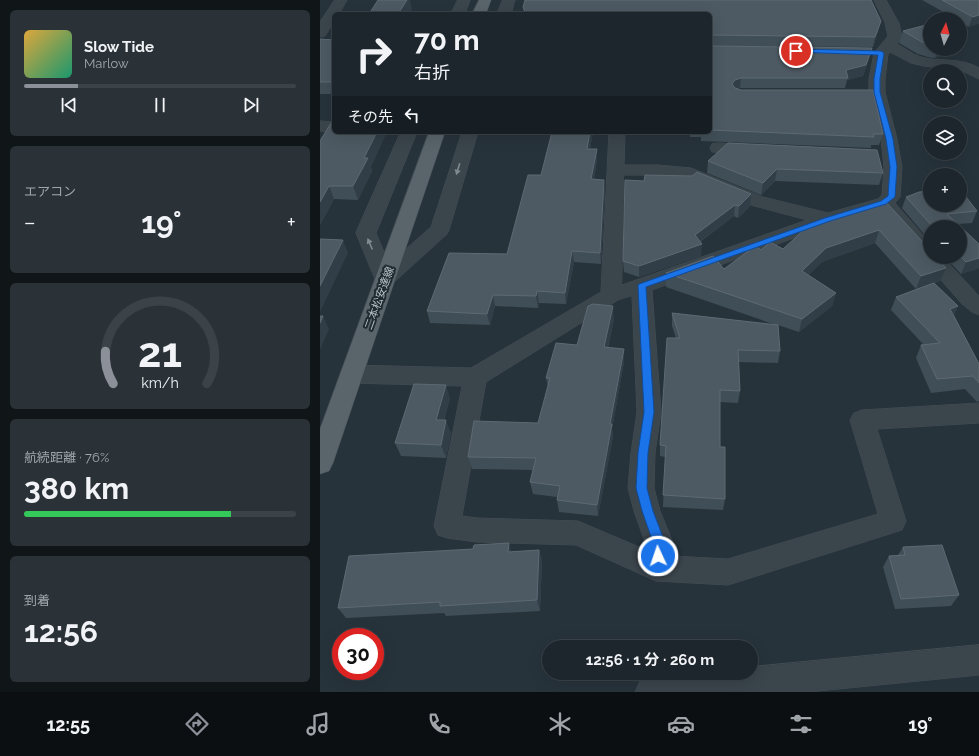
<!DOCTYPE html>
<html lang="ja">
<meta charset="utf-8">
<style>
:root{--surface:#1d262c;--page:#2a3238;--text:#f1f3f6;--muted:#a0a5a9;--line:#3b4348;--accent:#8c9099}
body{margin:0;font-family:Raleway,"Noto Sans JP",sans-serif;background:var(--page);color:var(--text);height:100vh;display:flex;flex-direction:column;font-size:15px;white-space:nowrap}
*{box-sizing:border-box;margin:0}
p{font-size:13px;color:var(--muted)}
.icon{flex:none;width:22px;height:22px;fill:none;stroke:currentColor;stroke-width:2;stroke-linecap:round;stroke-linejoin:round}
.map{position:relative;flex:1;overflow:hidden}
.sheet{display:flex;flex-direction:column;gap:10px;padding:10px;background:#101518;width:320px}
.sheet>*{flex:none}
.hud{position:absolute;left:12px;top:12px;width:380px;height:122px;border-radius:6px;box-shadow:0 4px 16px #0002,0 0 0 1px var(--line);background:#1d262c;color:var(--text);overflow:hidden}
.needle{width:26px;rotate:5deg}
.buttons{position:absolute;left:603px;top:12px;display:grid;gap:8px}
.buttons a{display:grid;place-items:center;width:44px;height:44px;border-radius:50%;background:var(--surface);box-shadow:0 4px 16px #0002,0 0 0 1px var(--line);font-size:20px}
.speed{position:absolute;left:12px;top:628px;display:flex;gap:8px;font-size:20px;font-weight:700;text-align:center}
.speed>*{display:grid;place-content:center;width:52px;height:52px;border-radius:50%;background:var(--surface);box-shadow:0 4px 16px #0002,0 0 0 1px var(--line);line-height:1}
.speed .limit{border:6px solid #d22;background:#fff;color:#111}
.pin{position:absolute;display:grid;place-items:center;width:34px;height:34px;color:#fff;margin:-17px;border:2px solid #fff;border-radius:50%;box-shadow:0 1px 4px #0007}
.me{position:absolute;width:44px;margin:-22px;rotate:357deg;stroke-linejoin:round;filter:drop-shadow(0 0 3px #0008)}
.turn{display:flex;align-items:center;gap:14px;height:84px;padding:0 16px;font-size:18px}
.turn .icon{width:52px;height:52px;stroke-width:2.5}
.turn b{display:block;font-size:28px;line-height:34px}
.then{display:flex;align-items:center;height:38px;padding:0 16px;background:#0003;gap:8px;font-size:15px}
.big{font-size:30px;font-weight:700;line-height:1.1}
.sheet .widget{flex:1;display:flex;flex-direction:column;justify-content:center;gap:6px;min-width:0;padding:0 14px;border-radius:6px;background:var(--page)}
.sheet .dial{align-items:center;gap:0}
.dial svg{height:104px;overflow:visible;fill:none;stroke:var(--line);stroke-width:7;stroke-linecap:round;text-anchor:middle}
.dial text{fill:var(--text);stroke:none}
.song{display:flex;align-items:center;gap:12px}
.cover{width:48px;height:48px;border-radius:6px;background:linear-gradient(135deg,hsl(40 70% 55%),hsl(160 70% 35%))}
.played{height:4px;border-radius:2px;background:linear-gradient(90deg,var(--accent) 20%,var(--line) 20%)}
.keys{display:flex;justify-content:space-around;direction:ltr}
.heat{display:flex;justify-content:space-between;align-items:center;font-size:22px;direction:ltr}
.charge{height:6px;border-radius:3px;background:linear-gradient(90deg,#34c759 76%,var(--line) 0)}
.trip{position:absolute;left:222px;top:640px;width:216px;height:40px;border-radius:20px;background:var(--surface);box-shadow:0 4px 16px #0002,0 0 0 1px var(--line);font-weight:700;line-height:40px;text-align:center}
.menu{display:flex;height:64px;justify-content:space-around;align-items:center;background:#0c0f12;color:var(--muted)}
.menu .icon{width:28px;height:28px}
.menu .selected{color:var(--accent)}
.menu b{font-size:18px;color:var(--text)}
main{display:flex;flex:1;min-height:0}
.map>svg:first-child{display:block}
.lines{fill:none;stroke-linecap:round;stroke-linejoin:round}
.minor-casing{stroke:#444e55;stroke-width:1}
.major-casing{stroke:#444e55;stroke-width:1}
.minor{fill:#3b454c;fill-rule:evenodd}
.major{fill:#59646b;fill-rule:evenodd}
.wall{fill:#404e57}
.shaded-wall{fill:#313e47}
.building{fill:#4d5a63;stroke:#5d6a73}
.oneway{fill:#7f8990}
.route{fill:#1a73e8;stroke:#114b97}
.labels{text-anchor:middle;stroke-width:4;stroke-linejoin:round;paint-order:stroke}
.street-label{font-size:11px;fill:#b7c0c7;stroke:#202a31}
</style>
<main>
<section class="sheet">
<div class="widget">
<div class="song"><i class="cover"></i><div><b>Slow Tide</b><p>Marlow</p></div></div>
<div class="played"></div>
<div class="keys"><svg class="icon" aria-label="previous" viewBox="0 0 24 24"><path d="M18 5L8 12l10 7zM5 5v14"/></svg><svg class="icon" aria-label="pause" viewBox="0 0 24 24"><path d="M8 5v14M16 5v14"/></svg><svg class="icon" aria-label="next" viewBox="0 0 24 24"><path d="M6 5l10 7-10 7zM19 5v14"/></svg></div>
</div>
<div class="widget"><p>エアコン</p>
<div class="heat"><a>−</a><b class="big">19°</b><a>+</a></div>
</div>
<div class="widget dial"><svg viewBox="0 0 100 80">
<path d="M14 69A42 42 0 1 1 86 69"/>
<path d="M14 69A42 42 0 0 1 8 44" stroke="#8c9099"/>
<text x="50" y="56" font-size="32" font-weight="700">21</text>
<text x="50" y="72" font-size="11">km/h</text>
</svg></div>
<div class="widget"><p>航続距離 · 76%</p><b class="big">380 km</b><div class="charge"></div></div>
<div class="widget"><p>到着</p><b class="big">12:56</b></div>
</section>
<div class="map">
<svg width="659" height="692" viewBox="0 0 659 692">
<rect width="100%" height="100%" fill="#27333b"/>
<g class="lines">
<defs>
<g id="minor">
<polygon points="15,0 27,0 19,14 14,14 14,22 5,36 0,37 0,22"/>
<polygon points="138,0 150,0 145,14 131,14"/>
<polygon points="183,0 195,0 191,14 177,14"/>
<path d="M554,0h12l13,23 3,14 -5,7c8,4 15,10 24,13 19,5 40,0 58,11v11l-19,-9 -36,-4 -13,-3 -21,-11 -2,2 -3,25v13l12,47 5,28 -2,30 -5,6 35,40v14h13l36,39v19l-7,-3 -10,-8 -82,-94 -45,13 -183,67 9,122 -6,41 -1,35 6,23 14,34 -2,11 56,3 150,-45 -28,-94 4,-7 8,-3 117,-7v20l-102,6 29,92 -4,9 -174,55 -72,-4 -80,-36 -99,-3 -30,-4 -9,-3 -4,-9 28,-140 -111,-3 -8,-3 -3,-6 3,-6 8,-3 120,3 130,-76 8,-160h16l-1,33h34l33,3 72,29 65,16 50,-14 4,-4 2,-28 -3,-28 -12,-47v-13l5,-26 14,-17 -3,-13zM304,175h34l30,3 63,27 56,15 -185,65zM312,296l5,116 -6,41 -3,35 6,23 12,34v5l-68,-29 -101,-3 -15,-2 24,-134 132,-82z"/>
<polygon points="0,121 14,122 14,132 0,131"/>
<polygon points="81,132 97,132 56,233 69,264 111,227 142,132 158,132 129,230 127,234 72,284 65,286 58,284 55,279 36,233"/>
<polygon points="398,143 439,145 441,149 439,153 433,154 392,152 390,148 392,144"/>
<path d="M659,645v30l-171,17h-173l5,-11c32,-13 77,-8 111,-8v-6z"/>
</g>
<g id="major">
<polygon points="159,0 171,0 166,14 152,14"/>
<polygon points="109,132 125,132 13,463 9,471 0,474 0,429"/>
</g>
</defs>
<use href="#minor" class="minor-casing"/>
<use href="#major" class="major-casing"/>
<use href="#minor" class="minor"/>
<use href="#major" class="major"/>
</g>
<g class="wall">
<polygon points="205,0 551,0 561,21 558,31 553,47 390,46 552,48 549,58 543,76 527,80 525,88 420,88 418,89 421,90 553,90 563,134 559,145 551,145 551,148 381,141 381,137 370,137 370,132 390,132 390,14 204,14 203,7"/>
<polygon points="602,0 659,0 649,27 640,22 640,19 636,19"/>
<polygon points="610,24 610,49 638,49 637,52 615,58 608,57 598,54 579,43 583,31"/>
<polygon points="0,39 14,40 14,94 0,94"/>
<polygon points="232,132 273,132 270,149 277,149 277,160 274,179 285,191 281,264 254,262 246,304 219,303 218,308 175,306 170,325 110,323 107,311 187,254 221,175"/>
<polygon points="0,141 51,167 52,171 38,200 14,199 0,225"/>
<polygon points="388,161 563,173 559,185 455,181 441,195 387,173"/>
<polygon points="324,181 431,194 430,206 418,218 414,216 380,242 381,256 319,277 304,272 303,261"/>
<polygon points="586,197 657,211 652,223 638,224 659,244 659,268 641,274 625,257 640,257 640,227 610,227 610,241 582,208"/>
<polygon points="566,202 626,268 620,281 614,283 638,306 634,315 659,364 659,401 657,402 645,389 611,393 596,358 601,345 603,344 571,310 576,297 596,289 555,243 502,262 488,275 516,293 512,306 479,332 458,325 460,351 458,363 419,362 420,391 418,403 400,402 400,447 405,499 403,510 343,507 345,457 340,456 340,445 356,338 352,326 352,313 456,325 346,287 346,273 404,269 441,250 463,249"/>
<polygon points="294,319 288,348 304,349 304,362 292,429 293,436 278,516 239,512 237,500 237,497 213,494 210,482 213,470 152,469 148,457 218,423 228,387 226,378 257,345"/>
<polygon points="130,398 124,420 131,433 126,458 81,456 75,443"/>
<polygon points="583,547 639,595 631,606 575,609 563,567 569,556 578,555"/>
<polygon points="219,550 222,561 220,611 126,616 124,613 26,618 18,608 191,552"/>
</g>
<g class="shaded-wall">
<polygon points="87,0 90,0 92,9 89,14 78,14"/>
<polygon points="659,15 659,24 649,27 653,17"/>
<polygon points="561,21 558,31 553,47 555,37"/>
<polygon points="552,48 549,58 543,76 527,80 528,78 526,70"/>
<polygon points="618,49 638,49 637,52 615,58"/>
<polygon points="421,78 420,88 414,91 412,84 415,80"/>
<polygon points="57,132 67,132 51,167 52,171 38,200 33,186 44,158"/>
<polygon points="270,132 273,132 268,160 267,149"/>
<polygon points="277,149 277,160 272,191 271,179"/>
<polygon points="457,169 455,181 441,195 443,183"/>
<polygon points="284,180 285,191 281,264 280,253"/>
<polygon points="9,186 14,199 0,225 0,202"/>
<polygon points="431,194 430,206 418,218 419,206"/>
<polygon points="415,205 414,216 374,246 375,235"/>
<polygon points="559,230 555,243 502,262 479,285 482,271 506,248"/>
<polygon points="23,240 28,253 0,312 0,286"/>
<polygon points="382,244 381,256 319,277 319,266"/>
<polygon points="252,251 254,262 246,304 245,293"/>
<polygon points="659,258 659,268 641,274 646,262"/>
<polygon points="626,268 620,281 596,289 601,276"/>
<polygon points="217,291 219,303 218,308 216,296"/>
<polygon points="516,293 512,306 479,332 482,319"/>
<polygon points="173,295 175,306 170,325 167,314"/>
<polygon points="293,306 294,319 285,360 284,347"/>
<polygon points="638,306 632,320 630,309"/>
<polygon points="3,316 9,329 0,350 0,323"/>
<polygon points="304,349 304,362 292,429 293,436 278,516 277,505 290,424"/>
<polygon points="126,385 130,398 120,433 116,420"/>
<polygon points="126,420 131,433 126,458 121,445"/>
<polygon points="189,543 192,554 188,552"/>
<polygon points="219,550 222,561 220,611 217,600"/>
</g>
<g class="building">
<polygon points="58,0 87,0 78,14 49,14"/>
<polygon points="205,0 551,0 561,21 555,37 391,35 390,36 390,14 206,14 203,7"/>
<polygon points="622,0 659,0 659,15 653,17"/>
<polygon points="610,24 610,44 602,42 583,31"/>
<polygon points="0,39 14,40 14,82 0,82"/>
<polygon points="390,45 391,46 552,48 546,65 526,70 528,78 421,78 415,80 412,84 415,88 421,90 553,90 563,134 553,134 554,137 390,130"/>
<polygon points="14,118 14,132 57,132 44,158 48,158 33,186 9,186 0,202 0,141"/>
<polygon points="232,132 270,132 267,149 277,149 271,179 284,180 280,253 252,251 245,293 217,291 216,296 173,295 167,314 107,311 129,253 187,254 208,175 221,175"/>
<polygon points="408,143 557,150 563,173 457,169 443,183 388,161"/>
<polygon points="377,172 431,194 419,206 415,205 375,235 382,244 319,266 303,261 305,180 324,181 325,175 372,176"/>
<polygon points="640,189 657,211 627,214 659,244 659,258 646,262 640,256 640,227 613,227 586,197 599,192 610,191 610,205 640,205"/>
<polygon points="566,202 610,250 610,257 616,257 626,268 601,276 559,230 506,248 482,271 516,293 482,319 346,273 393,256 404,269 435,246 441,250 450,242 463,249 486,228"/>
<polygon points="0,239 23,240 0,286"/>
<polygon points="614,283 638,306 630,309 659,364 659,383 653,376 617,379 601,345 620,343 576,297"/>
<polygon points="273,304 293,306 284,347 304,349 290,424 292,424 277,505 237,500 240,486 210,482 216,458 148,457 154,421 218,423 230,378 226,378 236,343 257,345 268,306"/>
<polygon points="352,313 458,325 460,351 418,350 420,391 400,390 400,447 405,447 405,499 343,495 346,446 340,445 347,338 360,338"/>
<polygon points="0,316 3,316 0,323"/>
<polygon points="94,384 126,385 116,420 126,420 121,445 75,443"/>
<polygon points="189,543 188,552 219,550 217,600 120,606 120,602 18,608 29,556 153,549 154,545"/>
<polygon points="622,545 639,595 581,599 569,556 585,555 583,547"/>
</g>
<defs><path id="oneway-solid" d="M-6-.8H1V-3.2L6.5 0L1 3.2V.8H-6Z"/></defs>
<g class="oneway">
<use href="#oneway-solid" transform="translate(138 169) rotate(107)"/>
<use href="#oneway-solid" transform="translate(50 244) rotate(-113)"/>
</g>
<polygon class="route" points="476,49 561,51 564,53 560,79 560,92 573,139 577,167 575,197 566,204 510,221 326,287 334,412 328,453 327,488 333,511 346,545 342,560 338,562 334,560 332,556 334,545 322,511 316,488 318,453 324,412 318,286 319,284 505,218 561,201 568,196 570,167 566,139 554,92 554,79 558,55 474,52 474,50"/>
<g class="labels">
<g class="street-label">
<text transform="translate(59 298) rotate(-70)" y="4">二本松安達線</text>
</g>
</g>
</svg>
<div class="buttons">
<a><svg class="needle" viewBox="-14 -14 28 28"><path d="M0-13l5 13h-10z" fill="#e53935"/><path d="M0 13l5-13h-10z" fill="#a0a5a9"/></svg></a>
<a><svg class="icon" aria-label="search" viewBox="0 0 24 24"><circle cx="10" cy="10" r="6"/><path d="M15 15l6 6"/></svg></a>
<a><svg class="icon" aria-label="layers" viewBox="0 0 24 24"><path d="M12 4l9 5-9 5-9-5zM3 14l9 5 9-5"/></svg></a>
<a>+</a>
<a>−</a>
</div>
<div class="speed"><div class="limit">30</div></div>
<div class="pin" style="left:476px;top:51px;background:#d93025"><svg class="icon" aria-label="arrive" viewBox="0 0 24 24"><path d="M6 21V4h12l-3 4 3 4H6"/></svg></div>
<svg class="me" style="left:338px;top:556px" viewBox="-20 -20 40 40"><circle r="17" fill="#1a73e8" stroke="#fff" stroke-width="3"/><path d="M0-11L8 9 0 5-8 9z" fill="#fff"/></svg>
<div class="trip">12:56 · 1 分 · 260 m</div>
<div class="hud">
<div class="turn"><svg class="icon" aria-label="right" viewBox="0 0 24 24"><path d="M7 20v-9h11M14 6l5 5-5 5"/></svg><div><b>70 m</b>右折</div></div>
<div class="then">その先<svg class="icon" aria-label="left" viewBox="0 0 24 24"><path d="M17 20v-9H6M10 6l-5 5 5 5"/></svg></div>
</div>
</div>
</main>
<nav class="menu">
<b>12:55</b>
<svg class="icon selected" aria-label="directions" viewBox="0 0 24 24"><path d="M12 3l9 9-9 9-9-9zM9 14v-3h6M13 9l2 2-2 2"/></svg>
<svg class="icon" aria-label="music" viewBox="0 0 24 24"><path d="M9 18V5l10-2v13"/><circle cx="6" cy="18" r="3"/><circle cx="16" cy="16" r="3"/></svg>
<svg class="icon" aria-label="phone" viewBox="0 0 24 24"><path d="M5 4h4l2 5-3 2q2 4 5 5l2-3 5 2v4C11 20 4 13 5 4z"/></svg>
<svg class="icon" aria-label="climate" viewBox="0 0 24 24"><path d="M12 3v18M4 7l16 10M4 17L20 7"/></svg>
<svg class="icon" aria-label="car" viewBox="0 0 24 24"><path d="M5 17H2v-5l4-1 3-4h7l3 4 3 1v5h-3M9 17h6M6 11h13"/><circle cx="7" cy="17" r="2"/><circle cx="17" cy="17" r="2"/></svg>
<svg class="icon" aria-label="filters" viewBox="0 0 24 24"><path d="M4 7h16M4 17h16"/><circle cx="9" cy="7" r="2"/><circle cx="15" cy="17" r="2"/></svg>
<b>19°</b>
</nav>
